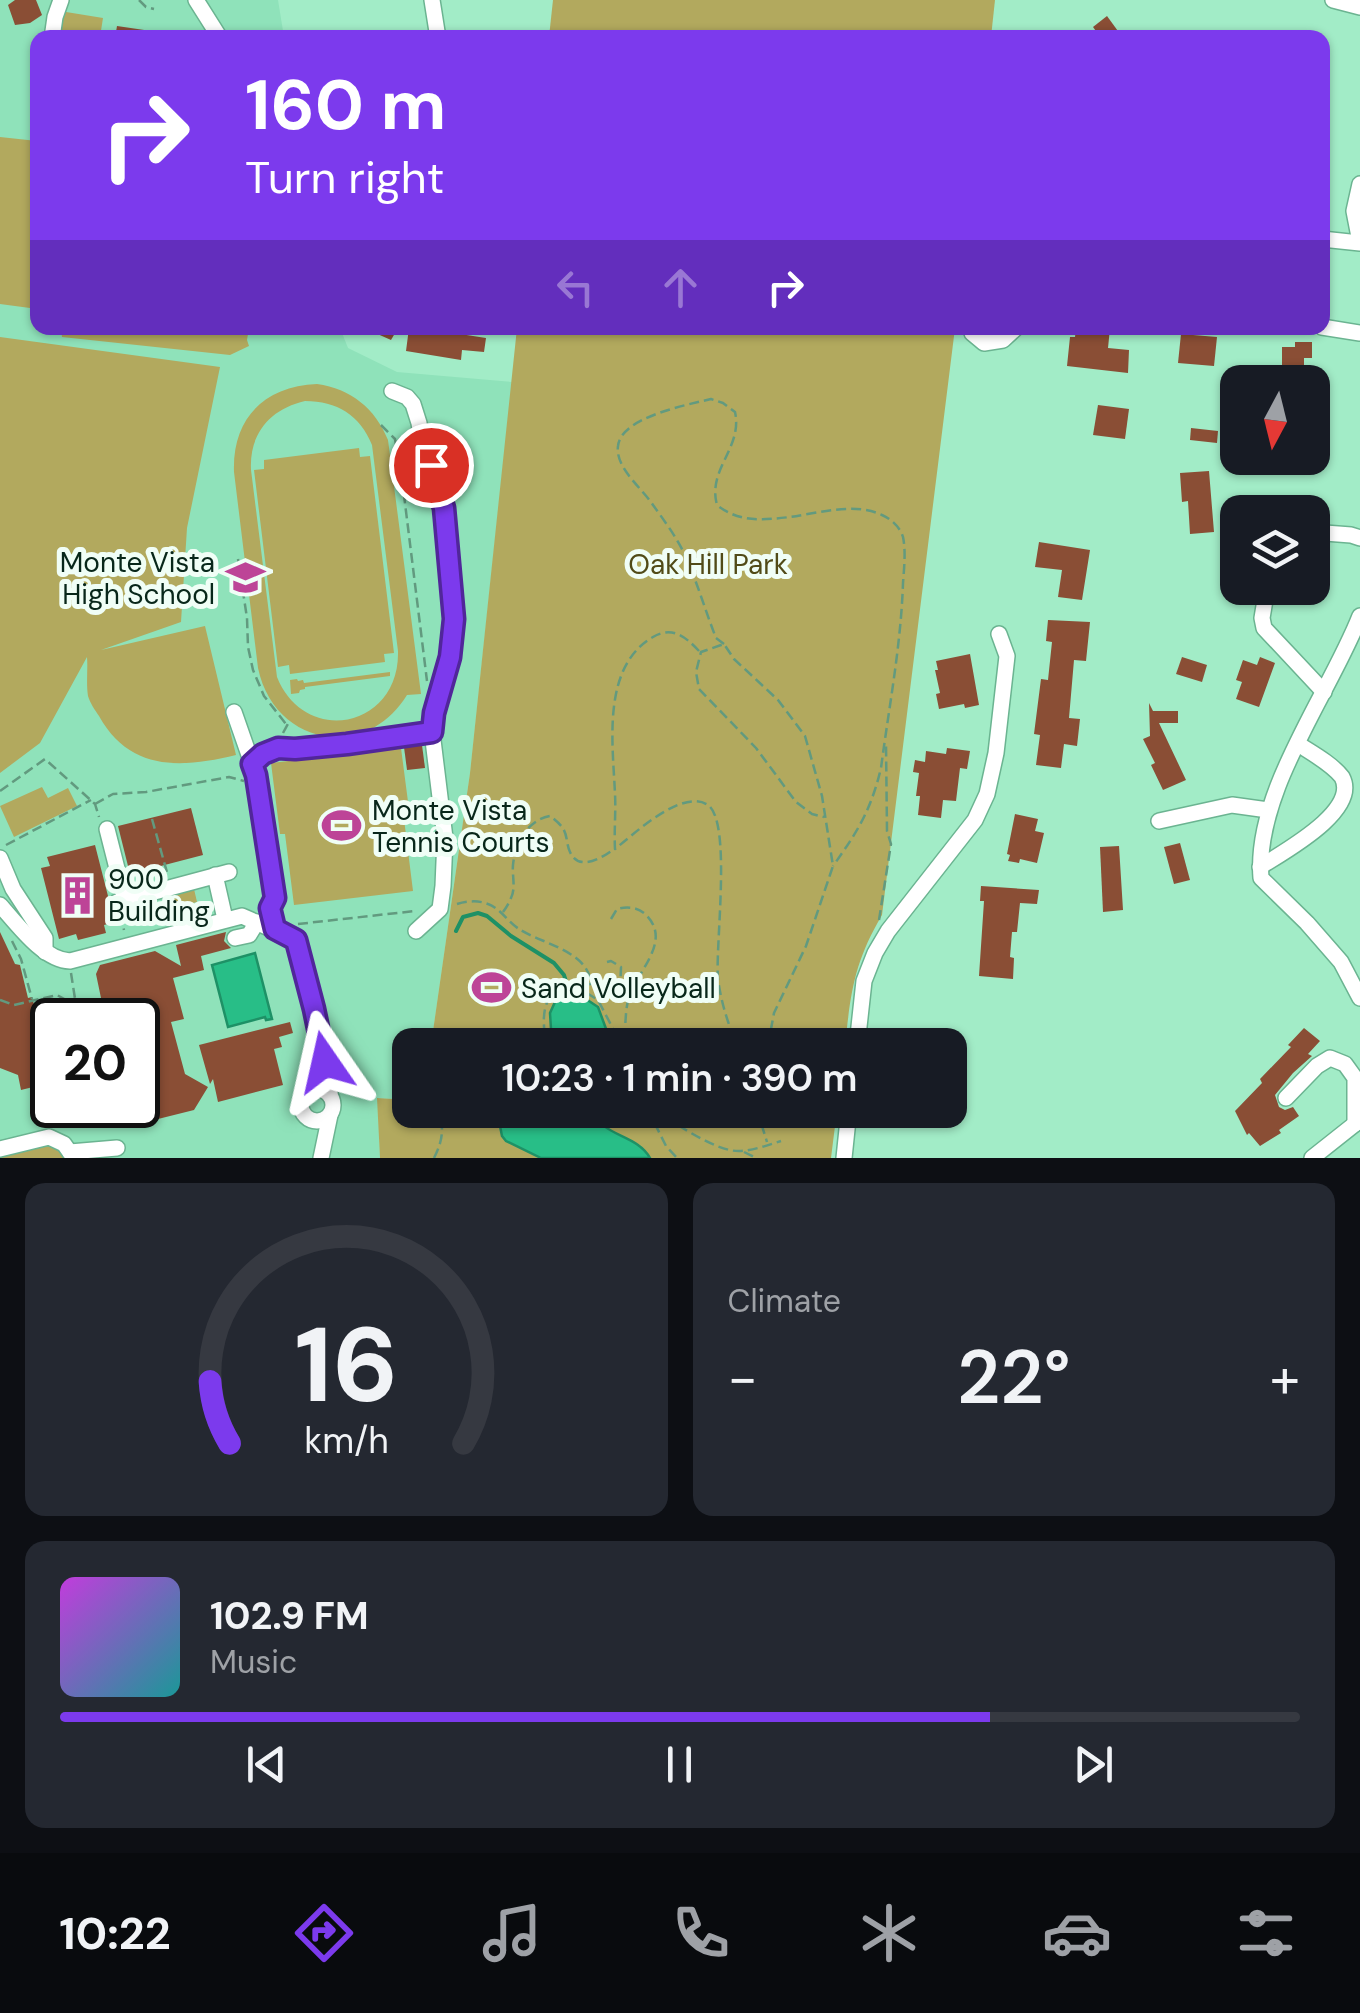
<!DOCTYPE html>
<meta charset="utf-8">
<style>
:root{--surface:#171b24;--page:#242831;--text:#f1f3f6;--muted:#9ea1a6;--line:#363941;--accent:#7c3aed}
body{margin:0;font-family:"DM Sans",sans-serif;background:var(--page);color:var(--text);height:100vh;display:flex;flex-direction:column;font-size:38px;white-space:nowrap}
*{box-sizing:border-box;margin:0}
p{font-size:32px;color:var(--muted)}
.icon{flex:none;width:55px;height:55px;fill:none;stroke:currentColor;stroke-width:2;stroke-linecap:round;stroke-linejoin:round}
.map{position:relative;height:1158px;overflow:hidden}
.side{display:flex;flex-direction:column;gap:25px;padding:25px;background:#0d0f14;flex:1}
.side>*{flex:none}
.guide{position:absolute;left:30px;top:30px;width:1300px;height:305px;border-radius:20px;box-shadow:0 2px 8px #0004;background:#7c3aed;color:#fff;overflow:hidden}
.needle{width:65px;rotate:187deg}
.buttons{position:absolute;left:1220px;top:365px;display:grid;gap:20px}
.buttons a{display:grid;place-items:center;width:110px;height:110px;border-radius:20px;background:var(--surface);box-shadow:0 2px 8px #0004;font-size:50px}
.speed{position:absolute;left:30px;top:998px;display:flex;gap:20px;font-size:50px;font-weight:700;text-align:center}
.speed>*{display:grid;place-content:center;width:130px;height:130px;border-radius:50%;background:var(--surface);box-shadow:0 2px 8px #0004;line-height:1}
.speed .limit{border:5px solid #111;border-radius:15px;background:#fff;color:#111}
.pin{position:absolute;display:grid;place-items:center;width:85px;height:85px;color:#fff;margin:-42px;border:5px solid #fff;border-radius:50%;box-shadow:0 2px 10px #0007}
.me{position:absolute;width:110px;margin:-55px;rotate:349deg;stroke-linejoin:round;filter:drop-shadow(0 0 8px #0008)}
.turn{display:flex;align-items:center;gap:35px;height:210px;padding:0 50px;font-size:45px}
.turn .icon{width:130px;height:130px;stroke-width:2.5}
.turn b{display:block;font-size:70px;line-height:85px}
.lanes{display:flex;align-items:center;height:95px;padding:0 50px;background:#0003;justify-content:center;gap:50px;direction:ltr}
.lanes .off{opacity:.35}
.big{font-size:75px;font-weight:600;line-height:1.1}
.side .widget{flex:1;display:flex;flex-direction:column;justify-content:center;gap:15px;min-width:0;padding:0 35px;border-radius:20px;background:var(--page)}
.side .dial{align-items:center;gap:0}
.dial svg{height:260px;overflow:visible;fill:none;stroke:var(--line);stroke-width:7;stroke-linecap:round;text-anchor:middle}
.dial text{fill:var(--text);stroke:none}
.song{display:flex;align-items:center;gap:30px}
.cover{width:120px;height:120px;border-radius:15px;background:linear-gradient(135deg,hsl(290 70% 55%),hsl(180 70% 35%))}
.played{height:10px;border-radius:5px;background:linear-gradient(90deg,var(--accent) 75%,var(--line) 75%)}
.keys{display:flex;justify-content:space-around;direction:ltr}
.heat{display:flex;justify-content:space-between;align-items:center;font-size:55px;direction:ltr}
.side .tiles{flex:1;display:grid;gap:25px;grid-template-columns:1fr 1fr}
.widget:last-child{grid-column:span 2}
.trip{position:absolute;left:392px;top:1028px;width:575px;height:100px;border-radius:20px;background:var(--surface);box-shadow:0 2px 8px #0004;font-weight:600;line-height:100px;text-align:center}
.dock{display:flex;height:160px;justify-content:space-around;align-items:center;background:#090b0e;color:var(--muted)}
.dock .icon{width:70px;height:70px}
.dock .current{color:var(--accent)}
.dock b{font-size:45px;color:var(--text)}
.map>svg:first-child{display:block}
.built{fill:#8fe2ba;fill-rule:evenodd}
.green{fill:#b2a95e;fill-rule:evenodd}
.water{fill:#28be87;stroke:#1e9166;stroke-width:2.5}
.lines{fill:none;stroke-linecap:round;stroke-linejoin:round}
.stream{stroke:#1e9166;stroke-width:4}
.building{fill:#8a4e35}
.minor-casing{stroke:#6bb491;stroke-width:18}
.path{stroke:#629a7f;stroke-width:2.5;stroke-dasharray:10 5;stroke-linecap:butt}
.minor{stroke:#fff;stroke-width:15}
.route-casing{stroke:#51269a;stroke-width:25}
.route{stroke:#7c3aed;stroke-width:18}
.labels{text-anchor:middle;stroke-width:10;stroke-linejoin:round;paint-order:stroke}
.poi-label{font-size:28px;fill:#08271a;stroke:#f0fef6;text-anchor:start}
.park-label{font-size:28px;fill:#514b18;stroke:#f0fef6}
</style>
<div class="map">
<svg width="1360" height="1158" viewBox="0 0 1360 1158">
<rect width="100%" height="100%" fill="#a2ecc7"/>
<path class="built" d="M0,0h278l6,37 -246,1v290h302l8,20 49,24 115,10 -42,391 -39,272h-21v55l-32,-2 2,60h-380zM52,1020h86v85h-86z"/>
<g class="green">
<polygon points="553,0 995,0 991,37 549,37"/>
<polygon points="60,11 103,18 100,37 56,38"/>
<polygon points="0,137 37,141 37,317 31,316 30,308 0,304"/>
<polygon points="61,328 249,328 247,340 249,346 230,355 62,337"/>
<path d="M517,328h438l-73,587c-28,48 -31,76 -37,130h-414l39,-272z"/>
<path d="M0,337l220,30 -33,161 -6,94 -80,28 104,-24 31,129c-54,13 -106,17 -137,-39 -4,-6 -9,-13 -11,-20 -2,-13 0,-27 -1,-39l-47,86 -40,30z"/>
<path d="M317,384c34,5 58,24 71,56l33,254 -14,1c-42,68 -133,50 -149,-27l-24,-196c-2,-53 30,-86 83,-88zM305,401c32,0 55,14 67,44l26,206c2,77 -93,96 -121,26l-26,-207c-2,-36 19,-61 54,-69z"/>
<polygon points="359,448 360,457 370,456 394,653 384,654 385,662 290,674 289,665 278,667 254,470 264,469 264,460"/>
<polygon points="390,672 390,676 305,687 305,689 300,690 299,693 291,694 290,680 297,679 298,681 303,680 304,683"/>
<polygon points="401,748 410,817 404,819 413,891 294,905 285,834 280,834 271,763"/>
<polygon points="42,787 48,798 68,788 77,806 14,837 0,806"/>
<polygon points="191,876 197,902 169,909 163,883"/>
<polygon points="377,1098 410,1100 410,1110 837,1110 831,1158 380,1158"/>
<polygon points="49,1146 61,1152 66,1158 0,1158 0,1156"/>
</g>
<g class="water">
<polygon points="255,953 272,1019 266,1020 265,1017 228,1027 212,965"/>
<polygon points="577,993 598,1007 612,1045 552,1045 550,1013 555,1002"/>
<path d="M499,1110h95c6,27 42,23 56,48h-109l-35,-17 -4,-5 -4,-20z"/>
</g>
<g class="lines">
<polyline class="stream" points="456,931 463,917 478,913 487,916 511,936 554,963 564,975 570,994"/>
</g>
<g class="building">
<polygon points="15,0 36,0 42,15 30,23 15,25 8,5"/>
<polygon points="1107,16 1123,38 1101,38 1093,27"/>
<polygon points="117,26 151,31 151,38 115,38"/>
<polygon points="364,328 398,328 391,340"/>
<polygon points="409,328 461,329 460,334 486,338 484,352 462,350 461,360 406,351"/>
<polygon points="1076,328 1110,328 1108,348 1129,350 1128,373 1067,366 1070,337 1075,337"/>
<polygon points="1181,334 1217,337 1214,366 1178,363"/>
<polygon points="1295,342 1312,342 1312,358 1304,358 1304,382 1282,382 1282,347 1295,347"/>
<polygon points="1098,405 1129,409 1125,439 1093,435"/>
<polygon points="1191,428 1218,431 1217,443 1190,440"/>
<polygon points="1209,471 1214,532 1190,534 1188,501 1182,502 1180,473"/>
<polygon points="1039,542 1090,550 1082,600 1058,597 1062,570 1035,567"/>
<polygon points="1048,620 1090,622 1086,661 1074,660 1069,718 1080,719 1077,746 1064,744 1061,768 1036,765 1040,735 1034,734 1041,679 1048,680 1052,642 1046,641"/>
<polygon points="970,654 979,705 965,708 964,704 939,709 936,694 940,693 935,670 938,670 936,661"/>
<polygon points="1182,657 1207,665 1202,682 1176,674"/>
<polygon points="1260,657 1275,663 1259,707 1236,699 1242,682 1236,680 1243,660 1257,665"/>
<polygon points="1149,703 1153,711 1178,711 1178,723 1159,723 1186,780 1163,790 1151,765 1155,763 1143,739 1150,736"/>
<polygon points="422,745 425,768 407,770 404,747"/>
<polygon points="947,748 970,751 967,769 960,768 956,801 943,800 941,818 918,815 920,796 916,796 919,773 913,772 915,760 925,762 926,751 946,754"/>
<polygon points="191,808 203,855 130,874 118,826"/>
<polygon points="1015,814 1038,819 1035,831 1044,833 1037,863 1020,859 1019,863 1008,861 1010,855 1007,854"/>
<polygon points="1180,843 1190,880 1174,884 1164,847"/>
<polygon points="95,845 108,896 106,904 112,912 115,922 104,925 106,933 78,940 76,934 59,939 41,868 50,866 47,857"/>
<polygon points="1119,846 1123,910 1103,912 1100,847"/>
<polygon points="981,886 1039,890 1037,904 1020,903 1017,932 1012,932 1010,957 1014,958 1013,979 979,976 984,901 980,901"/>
<polygon points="0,932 15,964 20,965 28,998 32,997 40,1028 52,1025 52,1075 47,1076 49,1083 21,1090 18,1075 0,1068"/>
<polygon points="226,932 224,941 231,948 201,956 204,970 173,978 184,1019 171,1022 185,1074 208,1087 194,1110 146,1122 132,1114 131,1105 138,1105 138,1020 91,1020 67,1006 101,998 96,974 100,965 155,951 181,966 176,945"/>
<polygon points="290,1022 293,1033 279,1037 282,1047 274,1049 283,1085 218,1102 213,1079 210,1084 199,1045"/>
<polygon points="1304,1028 1320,1041 1308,1054 1312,1056 1293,1073 1275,1095 1279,1107 1285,1110 1293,1107 1299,1116 1279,1130 1281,1133 1260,1146 1249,1133 1247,1135 1235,1111 1262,1083 1260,1079 1291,1047 1288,1045"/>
</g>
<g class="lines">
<defs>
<g id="minor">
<polyline points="196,0 220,38"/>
<polyline points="432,0 438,38"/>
<polyline points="1333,0 1360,7"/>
<polyline points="52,38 55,17 61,0"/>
<polyline points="1360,184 1354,211 1360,242"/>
<polyline points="1322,239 1360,243"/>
<polyline points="1322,327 1360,333"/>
<polyline points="971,328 972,333 984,343 1003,340 1016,328"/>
<polyline points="392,391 407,397 413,404 419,423 424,458 431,465 435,473 443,508 454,619 451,657 438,697 432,732 445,838 443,886 440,909 416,931"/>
<polyline points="1312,532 1351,535 1360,538"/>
<polyline points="1267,588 1262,618 1264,628 1324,692"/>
<path d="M1360,616c-31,79 -106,176 -99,262l46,45 34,39 19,36"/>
<polyline points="234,712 256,775 275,898 270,908 275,929"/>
<polyline points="252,764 263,754 278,748 295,749 347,744 432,732"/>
<polyline points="1159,821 1232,805 1268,810"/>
<polyline points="107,829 125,900"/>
<polyline points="0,858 13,889 45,938 45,952"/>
<path d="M1260,867c23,-15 100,-56 82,-90 -10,-13 -30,-24 -44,-33"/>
<polyline points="215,875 225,919"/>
<polyline points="117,902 229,872"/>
<path d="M0,905c18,20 43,55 70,56l172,-45 54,24 19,69 7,42 8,21v23"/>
<polyline points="235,938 249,935 257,922"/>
<polyline points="857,1045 864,981 875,953 888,931 975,820 987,794 996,753 1007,656 999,634"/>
<circle cx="317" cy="1105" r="16"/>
<polyline points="1286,1098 1317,1066 1330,1058 1345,1064 1355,1078 1355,1124"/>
<polyline points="0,1149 49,1137 64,1144 74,1158"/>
<polyline points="70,1152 117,1148"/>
<polyline points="321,1158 330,1115"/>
<polyline points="844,1158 849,1110"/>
<polyline points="1312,1158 1360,1120"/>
</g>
</defs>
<use href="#minor" class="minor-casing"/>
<g class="path">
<polyline points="139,0 146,7 154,9"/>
<polyline points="381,425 395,439 402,479 427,681"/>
<polyline points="238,559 247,618 248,647 253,670 264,696 286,724"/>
<path d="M724,644l-8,-6c-11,-28 -20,-60 -33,-87 -8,-16 -20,-32 -30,-46 -11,-17 -38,-37 -35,-59 3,-29 69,-41 93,-47l12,4 12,9c8,36 -28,57 -18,93 22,18 47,15 73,12 28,-4 65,-15 92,-2 9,4 18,12 21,22 3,14 1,32 0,46 -2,62 -14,124 -22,185 -10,42 -23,63 -48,98"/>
<path d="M699,651c-14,-15 -27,-25 -46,-14 -52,30 -40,108 -38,157 1,18 -1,36 0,55 19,-15 67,-61 93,-44 24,17 7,141 10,174 3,23 10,45 19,66"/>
<polyline points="283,733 289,722"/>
<polyline points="0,791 45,759 95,804 99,817"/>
<polyline points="95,804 113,794 146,792 229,777 244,781"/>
<polyline points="152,819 168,876"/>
<polyline points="6,845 91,800"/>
<path d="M457,904c10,-3 21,-4 31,0 12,4 20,18 31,25 23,15 70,22 72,55 -8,1 -17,-1 -25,2 -27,9 -23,36 -20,59"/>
<path d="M503,912c3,-4 6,-9 8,-14 5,-10 1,-22 2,-33 2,-21 14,-45 37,-49 3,2 10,8 12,11 6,8 4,17 8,25 9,20 32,6 44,-3"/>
<polyline points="120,914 124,930"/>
<path d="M611,919l6,-10c10,-3 22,-2 30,7 25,26 -11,57 -18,81 -5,16 -2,32 -7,48"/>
<polyline points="879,920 891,844 887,831 886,744"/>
<polyline points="298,924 415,911"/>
<polyline points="12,941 21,959 32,999"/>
<polyline points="607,962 611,961 621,967 620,991 627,997"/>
<polyline points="71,973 76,1005"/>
<polyline points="574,985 598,1000 621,1044"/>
<polyline points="0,1000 14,1005 57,995 77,1006 80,1020"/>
<polyline points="768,1045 774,1013 806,946 833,866 822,796 805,736 778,700 734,659 724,644 701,652 696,672 699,689 756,748 796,802 812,814 824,817"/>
<polyline points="346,1082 358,1089"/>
<polyline points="404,1090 410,1091"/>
<polyline points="648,1110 666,1146 677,1158"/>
<path d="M653,1110c23,13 64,43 88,41 14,-1 27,-6 40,-10"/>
<polyline points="757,1110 767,1142"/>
<polyline points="744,1152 756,1158"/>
<path d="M434,1158c9,-18 10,-29 5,-48"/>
</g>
<use href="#minor" class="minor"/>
</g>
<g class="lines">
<defs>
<polyline id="route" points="325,1062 314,1009 296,940 275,929 270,908 275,898 256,775 252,764 263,754 278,748 295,749 347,744 432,732 434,713 450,657 454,619 444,508 431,465"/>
</defs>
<use href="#route" class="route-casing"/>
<use href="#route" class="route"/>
</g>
<defs>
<symbol id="school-bare" viewBox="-9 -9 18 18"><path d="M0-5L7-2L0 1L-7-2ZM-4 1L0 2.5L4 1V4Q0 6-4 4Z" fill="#bd4497" stroke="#f0fef6" stroke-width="2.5" paint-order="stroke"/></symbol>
<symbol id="stadium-bare" viewBox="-9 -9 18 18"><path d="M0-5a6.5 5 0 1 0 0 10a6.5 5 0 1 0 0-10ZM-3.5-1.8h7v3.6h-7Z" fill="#bd4497" stroke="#f0fef6" stroke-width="2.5" paint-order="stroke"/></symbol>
<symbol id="building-bare" viewBox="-9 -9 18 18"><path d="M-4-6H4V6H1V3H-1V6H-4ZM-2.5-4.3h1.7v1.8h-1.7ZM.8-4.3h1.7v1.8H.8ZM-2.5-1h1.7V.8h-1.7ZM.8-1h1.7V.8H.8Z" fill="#bd4497" stroke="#f0fef6" stroke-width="2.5" paint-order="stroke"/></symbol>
</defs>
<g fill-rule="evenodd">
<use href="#school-bare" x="218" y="550" width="55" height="55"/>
<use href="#stadium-bare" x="314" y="798" width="55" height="55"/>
<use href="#building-bare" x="50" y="868" width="55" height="55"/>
<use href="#stadium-bare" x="464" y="960" width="55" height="55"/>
</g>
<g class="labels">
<g class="poi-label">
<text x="215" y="572" text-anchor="end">Monte Vista<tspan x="215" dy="32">High School</tspan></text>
<text x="372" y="820">Monte Vista<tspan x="372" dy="32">Tennis Courts</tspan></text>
<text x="108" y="889">900<tspan x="108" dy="32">Building</tspan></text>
<text x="521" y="998">Sand Volleyball</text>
</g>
<g class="park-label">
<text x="708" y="574">Oak Hill Park</text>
</g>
</g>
</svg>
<div class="buttons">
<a><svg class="needle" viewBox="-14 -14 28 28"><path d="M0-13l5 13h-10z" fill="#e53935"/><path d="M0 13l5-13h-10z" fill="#9ea1a6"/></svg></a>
<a><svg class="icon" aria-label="layers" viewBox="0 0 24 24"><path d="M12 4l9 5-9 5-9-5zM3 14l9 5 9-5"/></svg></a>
</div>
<div class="speed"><div class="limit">20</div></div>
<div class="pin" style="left:431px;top:465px;background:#d93025"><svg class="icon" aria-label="arrive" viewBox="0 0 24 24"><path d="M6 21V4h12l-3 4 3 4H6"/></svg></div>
<svg class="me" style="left:325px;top:1062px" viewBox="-20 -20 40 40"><path d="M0-17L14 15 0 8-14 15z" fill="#7c3aed" stroke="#fff" stroke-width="4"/></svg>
<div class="trip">10:23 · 1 min · 390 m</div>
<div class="guide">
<div class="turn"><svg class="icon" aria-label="right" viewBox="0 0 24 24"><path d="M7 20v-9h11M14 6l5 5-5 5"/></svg><div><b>160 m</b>Turn right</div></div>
<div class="lanes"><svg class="icon off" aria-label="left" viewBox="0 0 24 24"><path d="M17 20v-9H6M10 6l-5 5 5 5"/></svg><svg class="icon off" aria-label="ahead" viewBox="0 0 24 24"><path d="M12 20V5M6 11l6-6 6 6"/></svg><svg class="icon" aria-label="right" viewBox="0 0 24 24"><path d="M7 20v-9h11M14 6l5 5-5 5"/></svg></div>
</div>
</div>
<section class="side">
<div class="tiles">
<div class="widget dial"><svg viewBox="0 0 100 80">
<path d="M14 69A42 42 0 1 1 86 69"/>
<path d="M14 69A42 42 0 0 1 8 50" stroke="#7c3aed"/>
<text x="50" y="56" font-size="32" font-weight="700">16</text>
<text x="50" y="72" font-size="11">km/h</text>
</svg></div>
<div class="widget"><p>Climate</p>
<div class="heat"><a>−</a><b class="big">22°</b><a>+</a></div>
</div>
<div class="widget">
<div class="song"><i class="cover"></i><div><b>102.9 FM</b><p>Music</p></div></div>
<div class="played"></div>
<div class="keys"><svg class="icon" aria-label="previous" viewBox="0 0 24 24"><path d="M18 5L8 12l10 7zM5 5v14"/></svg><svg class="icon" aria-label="pause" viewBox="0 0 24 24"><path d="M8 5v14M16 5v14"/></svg><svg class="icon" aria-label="next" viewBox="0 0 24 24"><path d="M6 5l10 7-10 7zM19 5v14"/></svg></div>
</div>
</div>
</section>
<nav class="dock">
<b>10:22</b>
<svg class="icon current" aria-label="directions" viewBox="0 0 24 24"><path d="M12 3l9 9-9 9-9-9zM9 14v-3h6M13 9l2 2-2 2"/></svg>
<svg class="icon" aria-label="music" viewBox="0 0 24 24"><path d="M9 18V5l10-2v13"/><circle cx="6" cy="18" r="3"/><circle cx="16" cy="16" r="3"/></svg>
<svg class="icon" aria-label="phone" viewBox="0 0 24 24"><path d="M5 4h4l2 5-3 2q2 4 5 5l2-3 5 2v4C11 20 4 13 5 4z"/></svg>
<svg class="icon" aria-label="climate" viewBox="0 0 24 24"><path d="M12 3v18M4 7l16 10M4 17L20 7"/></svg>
<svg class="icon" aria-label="car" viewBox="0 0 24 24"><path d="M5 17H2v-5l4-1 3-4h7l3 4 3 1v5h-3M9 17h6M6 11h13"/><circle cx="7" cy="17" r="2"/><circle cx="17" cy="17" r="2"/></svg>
<svg class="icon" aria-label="filters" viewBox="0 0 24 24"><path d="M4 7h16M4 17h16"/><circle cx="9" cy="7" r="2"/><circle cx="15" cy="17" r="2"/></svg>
</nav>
